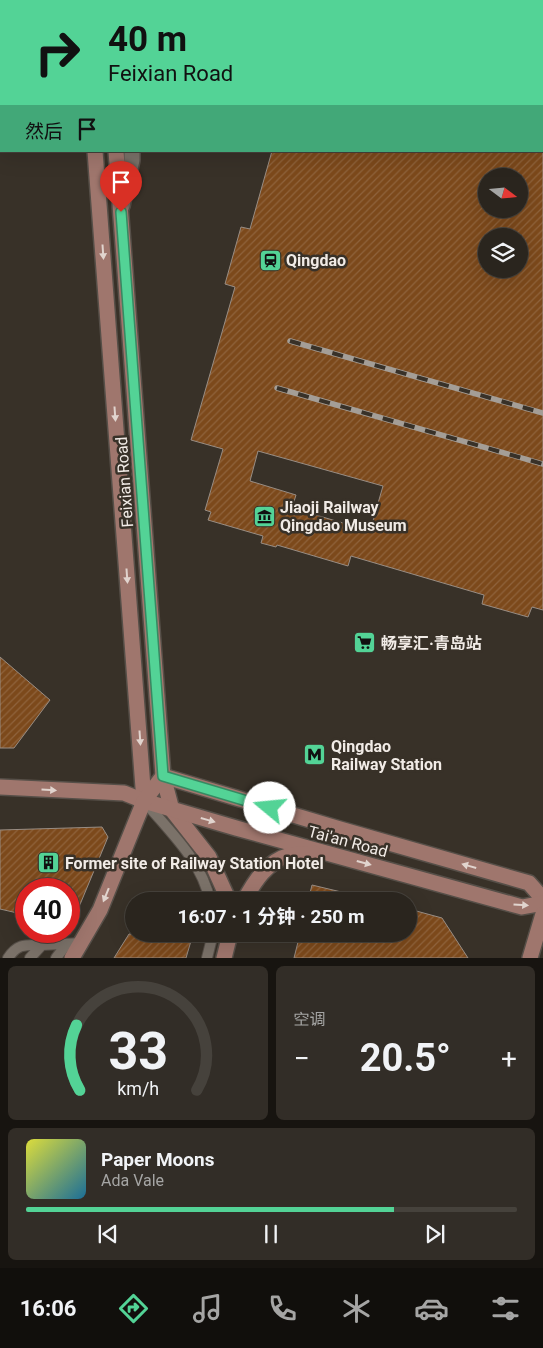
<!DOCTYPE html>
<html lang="zh">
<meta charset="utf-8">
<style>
:root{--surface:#2a251e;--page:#322d27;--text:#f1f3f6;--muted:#a5a5a4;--line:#46423c;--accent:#53d396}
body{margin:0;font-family:Roboto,"Noto Sans SC",sans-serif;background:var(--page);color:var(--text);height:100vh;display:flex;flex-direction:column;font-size:19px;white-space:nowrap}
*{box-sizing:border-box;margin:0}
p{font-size:16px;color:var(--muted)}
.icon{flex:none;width:28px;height:28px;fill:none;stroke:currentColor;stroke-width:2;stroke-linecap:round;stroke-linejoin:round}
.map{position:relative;height:958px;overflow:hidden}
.details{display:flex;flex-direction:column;gap:8px;padding:8px;background:#171410;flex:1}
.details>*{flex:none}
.guide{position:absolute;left:0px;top:0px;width:544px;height:152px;box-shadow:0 5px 20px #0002,0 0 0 1px var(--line);background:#53d396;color:#111;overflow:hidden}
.needle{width:32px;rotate:106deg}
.buttons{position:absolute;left:478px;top:168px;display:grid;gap:10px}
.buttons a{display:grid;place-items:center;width:50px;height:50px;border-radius:50%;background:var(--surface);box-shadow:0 5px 20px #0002,0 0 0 1px var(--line);font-size:25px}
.speed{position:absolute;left:15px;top:878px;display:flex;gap:10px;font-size:25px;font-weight:700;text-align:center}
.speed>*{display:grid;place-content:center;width:65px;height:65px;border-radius:50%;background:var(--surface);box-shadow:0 5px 20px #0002,0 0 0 1px var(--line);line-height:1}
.speed .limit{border:8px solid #d22;background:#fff;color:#111}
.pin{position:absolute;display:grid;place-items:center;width:42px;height:42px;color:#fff;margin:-51px -21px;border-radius:50% 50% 50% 0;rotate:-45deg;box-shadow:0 0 5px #0007}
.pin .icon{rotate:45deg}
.me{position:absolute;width:55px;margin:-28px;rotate:287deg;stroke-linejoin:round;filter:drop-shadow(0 0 4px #0008)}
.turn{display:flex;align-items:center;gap:18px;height:105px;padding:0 25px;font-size:22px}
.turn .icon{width:65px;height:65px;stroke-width:2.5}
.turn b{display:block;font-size:35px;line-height:42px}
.then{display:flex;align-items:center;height:48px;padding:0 25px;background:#0003;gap:10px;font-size:19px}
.big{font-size:38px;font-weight:700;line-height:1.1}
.details .widget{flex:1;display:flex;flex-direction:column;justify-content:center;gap:8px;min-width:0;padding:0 18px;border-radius:8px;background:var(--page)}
.details .dial{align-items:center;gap:0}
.dial svg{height:130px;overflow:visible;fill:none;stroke:var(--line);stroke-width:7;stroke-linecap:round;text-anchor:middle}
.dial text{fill:var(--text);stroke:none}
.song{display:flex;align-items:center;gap:15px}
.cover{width:60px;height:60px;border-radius:8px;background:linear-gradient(135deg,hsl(60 70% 55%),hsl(200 70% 35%))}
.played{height:5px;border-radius:2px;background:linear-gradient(90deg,var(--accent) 75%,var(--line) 75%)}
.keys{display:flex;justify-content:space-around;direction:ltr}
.heat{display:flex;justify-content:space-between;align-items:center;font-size:28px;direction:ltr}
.details .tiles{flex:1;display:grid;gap:8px;grid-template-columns:1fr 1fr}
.widget:last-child{grid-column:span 2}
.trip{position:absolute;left:125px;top:892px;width:292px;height:50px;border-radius:25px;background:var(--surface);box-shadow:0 5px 20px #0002,0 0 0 1px var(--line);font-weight:700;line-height:50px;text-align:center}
.dock{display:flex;height:80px;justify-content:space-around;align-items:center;background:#110f0c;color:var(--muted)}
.dock .icon{width:35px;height:35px}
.dock .active{color:var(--accent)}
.dock b{font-size:22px;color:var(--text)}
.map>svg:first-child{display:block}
.building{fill:url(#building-hatch);stroke:#988d84;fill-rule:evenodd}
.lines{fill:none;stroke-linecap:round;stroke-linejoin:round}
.lane-casing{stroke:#564f48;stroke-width:12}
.street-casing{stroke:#564f48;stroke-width:18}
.secondary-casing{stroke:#564f48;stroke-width:18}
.lane{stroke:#7b7269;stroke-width:10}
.street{stroke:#7b7269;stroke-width:15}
.secondary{stroke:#9f766d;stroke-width:15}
.rail-casing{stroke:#a49e97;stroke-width:5.5}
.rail{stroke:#383128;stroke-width:4;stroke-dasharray:11;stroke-linecap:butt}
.oneway{fill:#e1d4ce}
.route-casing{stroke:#368962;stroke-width:12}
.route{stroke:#53d396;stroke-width:9}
.labels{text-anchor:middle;stroke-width:5;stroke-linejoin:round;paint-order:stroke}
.poi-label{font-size:16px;font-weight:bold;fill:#f1ebe6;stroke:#383128;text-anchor:start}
.street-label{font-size:16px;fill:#f1ebe6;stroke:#383128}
</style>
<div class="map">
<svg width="543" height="958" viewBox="0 0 543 958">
<defs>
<pattern id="building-hatch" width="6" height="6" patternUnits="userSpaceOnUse" patternTransform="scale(1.25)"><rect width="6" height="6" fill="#7c491b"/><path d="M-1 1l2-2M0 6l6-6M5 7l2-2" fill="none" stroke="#8f633c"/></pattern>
</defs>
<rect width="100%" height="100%" fill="#383128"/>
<g class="building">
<path d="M272,151h271v459l-11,-3 -4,10 -46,-13 2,-9 -133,-39 -3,10 -71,-21 -1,2 -15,-4 2,-7 -55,-16 3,-8 -6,-2 18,-61 -32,-9 44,-153 -10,-3 16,-57 9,2zM486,176h33v33h-33zM486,236h33v33h-33zM258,451l125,35 -13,45 -78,-23 4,-13 -46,-14z"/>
<polygon points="0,657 50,700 14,748 0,748"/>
<polygon points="102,827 108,837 69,931 69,889 26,889 26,915 0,909 0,830"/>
<polygon points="312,885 358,896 358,901 308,901"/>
<polygon points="409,909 442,918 468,958 294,958 300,934 409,934"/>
<polygon points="129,934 193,934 186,958 114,958"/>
</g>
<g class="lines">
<defs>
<g id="lane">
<polyline points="542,65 543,66"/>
<path d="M145,802c25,30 57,59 65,99"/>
<path d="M8,958c10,-15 18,-13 34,-13"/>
<polyline points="30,958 42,945 82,943"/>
<polyline points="56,958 66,945"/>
<polyline points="207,958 213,934"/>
</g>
<g id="street">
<polyline points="166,1 167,0"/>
<polyline points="122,206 132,160 132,151"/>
</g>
<g id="secondary">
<polyline points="83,0 83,1"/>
<polyline points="105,0 105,1"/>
<polyline points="360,0 364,1"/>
<polyline points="542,53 543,53"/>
<polyline points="95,151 144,801"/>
<polyline points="116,151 163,776 172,810 209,857 229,901"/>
<polyline points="163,776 340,829 529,883 543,899"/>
<polyline points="0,787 124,793 144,801 236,828 522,907 543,903"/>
<path d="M244,901c10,-19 23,-40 46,-46 8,-1 16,-1 24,-2"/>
<polyline points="72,958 100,910 144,801 163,776"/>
<polyline points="224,958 230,934"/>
<polyline points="530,958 543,914"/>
</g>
</defs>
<use href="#lane" class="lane-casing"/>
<use href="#street" class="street-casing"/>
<use href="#secondary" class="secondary-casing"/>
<use href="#lane" class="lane"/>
<use href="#street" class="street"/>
<use href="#secondary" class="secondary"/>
<defs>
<g id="rail">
<polyline points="290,341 543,413"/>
<polyline points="277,388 543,464"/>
</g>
</defs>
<use href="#rail" class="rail-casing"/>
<use href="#rail" class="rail"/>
</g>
<defs><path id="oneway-solid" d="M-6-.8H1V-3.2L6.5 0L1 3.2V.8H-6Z" transform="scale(1.25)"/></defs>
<g class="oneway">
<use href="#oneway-solid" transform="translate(103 252) rotate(86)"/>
<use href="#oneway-solid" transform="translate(115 414) rotate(86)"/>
<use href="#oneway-solid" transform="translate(127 576) rotate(86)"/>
<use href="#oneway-solid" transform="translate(140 738) rotate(86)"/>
<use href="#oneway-solid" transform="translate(49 790) rotate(3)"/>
<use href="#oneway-solid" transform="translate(208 820) rotate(16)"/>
<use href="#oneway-solid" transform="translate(364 863) rotate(15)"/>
<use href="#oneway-solid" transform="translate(469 866) rotate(-164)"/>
<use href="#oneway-solid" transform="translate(106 895) rotate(112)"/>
<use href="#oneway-solid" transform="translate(521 905) rotate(4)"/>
</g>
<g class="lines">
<defs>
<polyline id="route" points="121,212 163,776 270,808"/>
</defs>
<use href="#route" class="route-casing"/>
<use href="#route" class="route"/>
</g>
<defs>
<symbol id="station-square" viewBox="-11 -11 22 22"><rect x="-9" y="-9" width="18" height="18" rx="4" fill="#53d396" stroke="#383128"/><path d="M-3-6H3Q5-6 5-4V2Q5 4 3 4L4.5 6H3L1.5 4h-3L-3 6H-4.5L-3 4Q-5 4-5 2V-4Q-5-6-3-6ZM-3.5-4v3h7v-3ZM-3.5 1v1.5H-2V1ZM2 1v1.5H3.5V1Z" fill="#111"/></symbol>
<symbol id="museum-square" viewBox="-11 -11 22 22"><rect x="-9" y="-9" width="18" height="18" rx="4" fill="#53d396" stroke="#383128"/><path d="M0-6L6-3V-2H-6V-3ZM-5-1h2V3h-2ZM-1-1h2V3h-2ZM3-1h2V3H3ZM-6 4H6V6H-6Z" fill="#111"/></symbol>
<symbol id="supermarket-square" viewBox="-11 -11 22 22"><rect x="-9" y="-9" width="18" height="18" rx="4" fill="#53d396" stroke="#383128"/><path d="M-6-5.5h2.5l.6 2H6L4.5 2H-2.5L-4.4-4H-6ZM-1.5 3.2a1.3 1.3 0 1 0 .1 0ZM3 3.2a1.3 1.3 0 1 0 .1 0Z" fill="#111"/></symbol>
<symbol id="metro-square" viewBox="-11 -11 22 22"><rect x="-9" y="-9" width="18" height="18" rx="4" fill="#53d396" stroke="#383128"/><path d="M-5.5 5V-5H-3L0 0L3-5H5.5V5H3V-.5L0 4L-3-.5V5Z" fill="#111"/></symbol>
<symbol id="building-square" viewBox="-11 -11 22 22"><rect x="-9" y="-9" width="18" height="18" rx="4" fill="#53d396" stroke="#383128"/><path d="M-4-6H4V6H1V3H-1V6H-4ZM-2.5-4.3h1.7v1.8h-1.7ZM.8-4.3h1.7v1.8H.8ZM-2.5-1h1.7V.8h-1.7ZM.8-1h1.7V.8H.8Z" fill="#111"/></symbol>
</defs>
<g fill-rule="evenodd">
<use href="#station-square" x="258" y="248" width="25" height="25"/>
<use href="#museum-square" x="252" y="504" width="25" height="25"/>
<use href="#supermarket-square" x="352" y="630" width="25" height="25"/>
<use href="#metro-square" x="302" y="742" width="25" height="25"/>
<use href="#building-square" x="36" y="850" width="25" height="25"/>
</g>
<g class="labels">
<g class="poi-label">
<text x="286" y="266">Qingdao</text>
<text x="280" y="513">Jiaoji Railway<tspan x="280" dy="18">Qingdao Museum</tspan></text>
<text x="381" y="649">畅享汇·青岛站</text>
<text x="331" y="752">Qingdao<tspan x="331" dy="18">Railway Station</tspan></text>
<text x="65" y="869">Former site of Railway Station Hotel</text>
</g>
<g class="street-label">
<text transform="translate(124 482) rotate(-94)" y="6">Feixian Road</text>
<text transform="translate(348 841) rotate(15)" y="6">Tai'an Road</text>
</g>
</g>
</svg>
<div class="buttons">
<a><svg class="needle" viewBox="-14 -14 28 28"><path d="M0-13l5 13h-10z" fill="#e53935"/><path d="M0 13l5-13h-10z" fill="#a5a5a4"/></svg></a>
<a><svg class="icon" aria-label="layers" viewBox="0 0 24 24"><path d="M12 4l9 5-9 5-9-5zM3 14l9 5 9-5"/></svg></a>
</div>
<div class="speed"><div class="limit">40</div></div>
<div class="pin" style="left:121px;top:212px;background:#d93025"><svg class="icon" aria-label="arrive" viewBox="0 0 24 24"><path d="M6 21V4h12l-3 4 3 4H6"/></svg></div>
<svg class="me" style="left:270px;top:808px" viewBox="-20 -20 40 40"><circle r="19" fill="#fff"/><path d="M0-13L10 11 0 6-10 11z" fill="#53d396"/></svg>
<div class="trip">16:07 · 1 分钟 · 250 m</div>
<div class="guide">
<div class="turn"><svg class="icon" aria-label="right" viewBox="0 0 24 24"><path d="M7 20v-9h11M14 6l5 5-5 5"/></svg><div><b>40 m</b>Feixian Road</div></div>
<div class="then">然后<svg class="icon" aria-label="arrive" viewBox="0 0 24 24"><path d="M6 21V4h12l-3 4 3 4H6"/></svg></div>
</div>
</div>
<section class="details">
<div class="tiles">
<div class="widget dial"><svg viewBox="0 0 100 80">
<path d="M14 69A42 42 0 1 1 86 69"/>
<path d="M14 69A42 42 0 0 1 12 29" stroke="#53d396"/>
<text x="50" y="56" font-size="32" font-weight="700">33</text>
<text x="50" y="72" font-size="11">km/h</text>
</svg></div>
<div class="widget"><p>空调</p>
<div class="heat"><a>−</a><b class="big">20.5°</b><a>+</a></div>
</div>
<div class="widget">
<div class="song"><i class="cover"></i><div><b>Paper Moons</b><p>Ada Vale</p></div></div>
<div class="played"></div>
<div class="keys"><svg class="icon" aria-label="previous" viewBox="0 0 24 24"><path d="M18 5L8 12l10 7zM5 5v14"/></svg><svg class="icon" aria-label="pause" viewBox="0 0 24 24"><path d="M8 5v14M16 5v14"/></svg><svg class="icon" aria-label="next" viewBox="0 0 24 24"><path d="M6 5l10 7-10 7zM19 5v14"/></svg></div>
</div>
</div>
</section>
<nav class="dock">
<b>16:06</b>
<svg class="icon active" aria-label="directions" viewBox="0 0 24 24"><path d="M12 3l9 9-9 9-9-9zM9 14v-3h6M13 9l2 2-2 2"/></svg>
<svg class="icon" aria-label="music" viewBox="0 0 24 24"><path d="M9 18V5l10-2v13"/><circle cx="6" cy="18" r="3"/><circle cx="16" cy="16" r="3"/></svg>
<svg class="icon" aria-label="phone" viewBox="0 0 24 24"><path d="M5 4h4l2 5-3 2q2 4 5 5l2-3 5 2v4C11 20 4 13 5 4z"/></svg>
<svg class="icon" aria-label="climate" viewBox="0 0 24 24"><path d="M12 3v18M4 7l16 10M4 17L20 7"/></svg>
<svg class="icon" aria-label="car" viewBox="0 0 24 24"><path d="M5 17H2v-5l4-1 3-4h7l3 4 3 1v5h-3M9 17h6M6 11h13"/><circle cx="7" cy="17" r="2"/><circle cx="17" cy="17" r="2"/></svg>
<svg class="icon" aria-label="filters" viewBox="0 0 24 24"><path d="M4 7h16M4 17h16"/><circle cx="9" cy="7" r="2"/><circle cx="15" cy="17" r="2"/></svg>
</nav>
